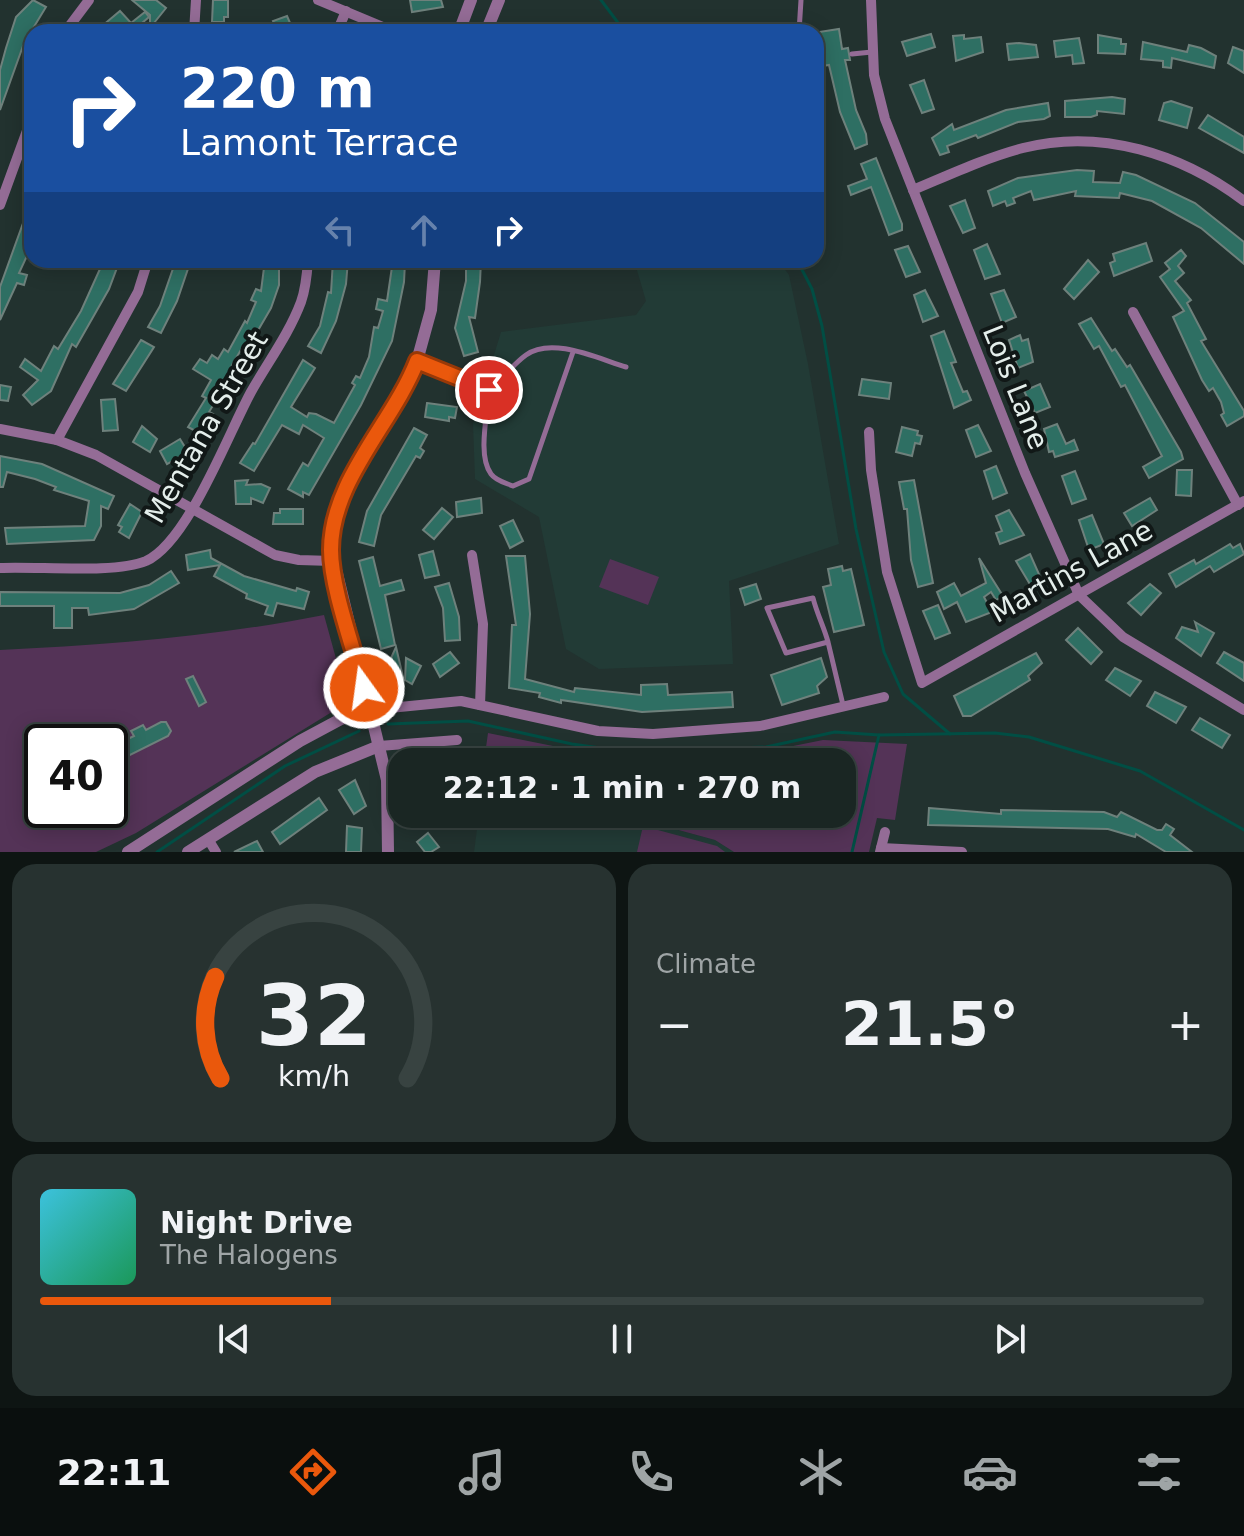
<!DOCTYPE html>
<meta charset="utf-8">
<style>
:root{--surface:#1a2623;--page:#273230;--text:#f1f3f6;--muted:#9fa5a6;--line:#384341;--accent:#ea580c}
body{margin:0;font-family:"DejaVu Sans",sans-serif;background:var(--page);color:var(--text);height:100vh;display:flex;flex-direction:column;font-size:30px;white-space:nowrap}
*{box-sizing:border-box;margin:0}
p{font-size:26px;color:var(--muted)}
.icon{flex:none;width:44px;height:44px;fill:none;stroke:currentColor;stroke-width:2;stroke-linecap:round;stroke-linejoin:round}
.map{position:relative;height:852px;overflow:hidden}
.details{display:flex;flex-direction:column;gap:12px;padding:12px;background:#0e1513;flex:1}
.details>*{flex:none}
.banner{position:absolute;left:24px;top:24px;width:800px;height:244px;border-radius:24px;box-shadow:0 4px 20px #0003,0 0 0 2px var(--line);background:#1a4fa0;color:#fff;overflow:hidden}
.speed{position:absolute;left:24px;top:724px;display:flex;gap:16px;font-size:40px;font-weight:700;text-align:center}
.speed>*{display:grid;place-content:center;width:104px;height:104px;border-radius:50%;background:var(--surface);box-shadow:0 4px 20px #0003,0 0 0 2px var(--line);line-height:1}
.speed .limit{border:4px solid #111;border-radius:12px;background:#fff;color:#111}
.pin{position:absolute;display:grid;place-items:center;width:68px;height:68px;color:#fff;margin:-34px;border:4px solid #fff;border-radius:50%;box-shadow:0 2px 8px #0007}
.me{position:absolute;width:88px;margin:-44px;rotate:346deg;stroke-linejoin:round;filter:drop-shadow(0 0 6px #0008)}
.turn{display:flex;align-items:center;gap:28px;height:168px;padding:0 24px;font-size:36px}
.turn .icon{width:104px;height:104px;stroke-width:2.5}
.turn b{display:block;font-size:56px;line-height:68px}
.lanes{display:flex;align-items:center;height:76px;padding:0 24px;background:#0003;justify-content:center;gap:40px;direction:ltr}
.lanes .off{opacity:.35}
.big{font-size:60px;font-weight:800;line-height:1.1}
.details .tile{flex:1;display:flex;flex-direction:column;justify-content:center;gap:12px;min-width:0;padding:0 28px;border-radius:24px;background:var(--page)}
.details .dial{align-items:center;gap:0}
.dial svg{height:208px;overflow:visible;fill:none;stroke:var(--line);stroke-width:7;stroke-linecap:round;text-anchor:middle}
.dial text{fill:var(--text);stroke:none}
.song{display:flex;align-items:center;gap:24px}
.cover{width:96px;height:96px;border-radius:12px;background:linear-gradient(135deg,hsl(190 70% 55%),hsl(150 70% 35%))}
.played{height:8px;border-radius:4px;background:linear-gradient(90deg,var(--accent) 25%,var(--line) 25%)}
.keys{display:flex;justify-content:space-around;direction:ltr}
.heat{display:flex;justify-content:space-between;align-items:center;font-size:44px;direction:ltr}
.details .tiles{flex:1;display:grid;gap:12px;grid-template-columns:1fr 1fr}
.tile:last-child{grid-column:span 2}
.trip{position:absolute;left:388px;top:748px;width:468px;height:80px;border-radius:24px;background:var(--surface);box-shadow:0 4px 20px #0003,0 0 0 2px var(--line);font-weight:800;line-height:80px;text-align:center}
.tab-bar{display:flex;height:128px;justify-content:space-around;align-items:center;background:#0a0f0e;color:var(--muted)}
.tab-bar .icon{width:56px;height:56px}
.tab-bar .current{color:var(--accent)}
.tab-bar b{font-size:36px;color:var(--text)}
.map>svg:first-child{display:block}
.built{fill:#223b36}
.green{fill:#543357;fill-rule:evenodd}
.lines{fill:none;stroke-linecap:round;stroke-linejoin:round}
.stream{stroke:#014e44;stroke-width:3}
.building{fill:#2e6f63;stroke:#6e817c;stroke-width:2}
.service{stroke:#946c96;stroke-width:5}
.minor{stroke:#946c96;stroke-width:10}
.tertiary{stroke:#946c96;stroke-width:12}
.route-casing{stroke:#983908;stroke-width:20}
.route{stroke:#ea580c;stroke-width:14}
.labels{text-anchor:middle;stroke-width:8;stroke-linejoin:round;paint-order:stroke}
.street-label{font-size:28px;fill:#e4eeeb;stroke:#111817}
</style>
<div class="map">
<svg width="1244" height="852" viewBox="0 0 1244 852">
<rect width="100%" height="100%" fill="#22322f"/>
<g class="built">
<polygon points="634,260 778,260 789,275 808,364 839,544 729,581 733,664 599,669 566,649 539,517 475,479 473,424 501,332 636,315 646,301"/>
<polygon points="479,814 620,814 715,840 734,852 474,852"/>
</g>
<g class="green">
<polygon points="610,559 659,577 648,605 599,587"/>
<path d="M324,615l24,87 -212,131 -40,19h-96v-202c108,-5 218,-14 324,-35zM42,742h68v68h-68z"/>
<polygon points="488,733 593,754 664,757 758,753 823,740 907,744 895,820 877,818 869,852 734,852 715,840 620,814 842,814 842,762 484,762"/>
<polygon points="643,826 717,846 725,852 637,852"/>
</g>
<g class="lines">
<g class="stream">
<polyline points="601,0 625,32"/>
<polyline points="797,260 812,289 822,326 856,529 884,652 903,694 950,734"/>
<polyline points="388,724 468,721 572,744 629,752 766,747 835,732 879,735"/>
<polyline points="157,852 285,766 359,731"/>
<polyline points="852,852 879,735 995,733 1029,737 1140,771 1244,830"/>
</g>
</g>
<g class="building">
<polygon points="33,0 46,7 29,35 26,47 23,46 0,110 0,70 6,48 16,17"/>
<polygon points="132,0 156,0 166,8 150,28 150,15"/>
<polygon points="213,0 228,0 228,17 224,17 224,22 212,22"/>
<polygon points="410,0 441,0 443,7 412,12"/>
<polygon points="120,11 131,23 145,12 149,17 136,28 140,32 108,32 102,26"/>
<polygon points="287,16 294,32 278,32 273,21"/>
<polygon points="839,29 842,49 848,48 850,60 845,60 856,110 866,134 867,144 855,149 840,112 829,65 816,67 816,48 821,47 819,32"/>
<polygon points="931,34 935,47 907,56 902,42"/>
<polygon points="964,35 964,39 981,37 983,52 956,61 953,36"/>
<polygon points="1098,35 1121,39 1121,44 1126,44 1125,54 1098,53"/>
<polygon points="1079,38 1084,63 1073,64 1072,55 1056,57 1054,41"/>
<polygon points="1143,42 1187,52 1189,45 1201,48 1216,56 1214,68 1172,58 1171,68 1163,67 1163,61 1141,59"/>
<polygon points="1019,43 1036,45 1038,57 1009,60 1007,44"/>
<polygon points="1233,47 1244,51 1244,73 1228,63"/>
<polygon points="924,80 934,109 922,113 910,85"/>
<polygon points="1112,97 1125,99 1124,114 1097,111 1097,115 1091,117 1065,117 1065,101"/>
<polygon points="1171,101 1192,108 1187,128 1159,120 1164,103"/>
<polygon points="1048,103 1050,116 1044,119 1018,122 978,138 976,135 947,146 949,152 940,155 932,138 952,124 954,130 1006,110"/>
<polygon points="1208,115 1244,137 1244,153 1199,128"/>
<polygon points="876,158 902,224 902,230 889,235 871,187 851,195 848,186 867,179 861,164"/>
<polygon points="1077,170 1094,171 1093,182 1120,183 1123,172 1136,175 1195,203 1244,242 1244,264 1201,228 1152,201 1120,193 1119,198 1075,196 1076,191 1034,200 1031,191 1013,198 1015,203 1007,206 1005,201 993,206 988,191 1018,178"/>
<polygon points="965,200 975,228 963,233 950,206"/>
<polygon points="31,201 32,245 19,273 27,275 24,285 17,283 0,320 0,287"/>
<polygon points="1146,243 1152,261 1114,276 1110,263 1115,261 1113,254"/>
<polygon points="987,244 1000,274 985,279 974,250"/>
<polygon points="908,246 920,272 906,277 895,250"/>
<polygon points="1181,250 1186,256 1178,266 1184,273 1175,281 1191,300 1187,303 1206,339 1201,341 1244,411 1244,416 1227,426 1221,415 1224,413 1221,402 1213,388 1209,391 1202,380 1173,317 1184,311 1160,277 1170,269 1165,263"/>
<polygon points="104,260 118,265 109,289 76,347 72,344 51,391 32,405 23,395 38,380 20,367 25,359 41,371 54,346 58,349 81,311"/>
<polygon points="176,260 191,260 177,301 161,333 148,327 160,306"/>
<polygon points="265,260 279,260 279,285 271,308 246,351 242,348 232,365 236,367 209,412 213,414 201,434 188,427 206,398 202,396 211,380 193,369 200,359 207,363 212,355 218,359 224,349 228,352 245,321 247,323 256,302 251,300 256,289 261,291"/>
<polygon points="333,260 348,260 346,284 336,321 321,353 308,346 320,326 328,292 331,293"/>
<polygon points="393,260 405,262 404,282 392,341 361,405 309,495 303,492 303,497 288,489 303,463 308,466 324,438 303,425 299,434 282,425 254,471 240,463 253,443 255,444 303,360 315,368 291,407 307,417 309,413 316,414 334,423 355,385 352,383 356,376 360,378 369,357 374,327 378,328 383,311 376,309 378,299 387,301"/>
<polygon points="466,260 481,260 480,282 475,318 469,317 478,352 464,356 455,328 466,281"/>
<polygon points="1088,260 1099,272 1074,299 1064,289"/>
<polygon points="925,290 938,316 923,322 914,295"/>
<polygon points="1004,290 1016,317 1002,323 991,294"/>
<polygon points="1091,318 1112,351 1115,349 1127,367 1130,365 1181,452 1183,459 1149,478 1143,467 1162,456 1125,385 1121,387 1099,346 1094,349 1079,324"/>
<polygon points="944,331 956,362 951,363 963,392 967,391 971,400 954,408 931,336"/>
<polygon points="1020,335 1022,341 1028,339 1033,362 1018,368 1009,340"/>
<polygon points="141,340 154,347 126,391 113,384"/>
<polygon points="862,379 891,383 889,399 859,395"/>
<polygon points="1040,384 1050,407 1035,413 1024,391"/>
<polygon points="0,385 11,387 8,401 0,400"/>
<polygon points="115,399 118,430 103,431 101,400"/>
<polygon points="427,403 457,407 455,418 449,417 449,421 425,417"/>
<polygon points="1057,424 1066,444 1074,440 1078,450 1055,457 1053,451 1049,452 1044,429"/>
<polygon points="978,425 991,451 976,457 966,430"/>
<polygon points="142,426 157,439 150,452 133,442"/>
<polygon points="902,427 918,431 917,435 922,436 920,444 915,443 912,456 896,452"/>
<polygon points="414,428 427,435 420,448 424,451 420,458 416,456 381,515 374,546 359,542 367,511"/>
<polygon points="180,439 188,452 167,464 160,451"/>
<polygon points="0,456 42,464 114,496 108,509 101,506 101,526 94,540 7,544 5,528 85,526 89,501 54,490 56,487 35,479 7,472 3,487 0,487"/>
<polygon points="996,466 1007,493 993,499 984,471"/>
<polygon points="1177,470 1192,470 1191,496 1176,495"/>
<polygon points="1075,471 1086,499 1072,504 1062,476"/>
<polygon points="248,480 246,485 261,484 270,488 263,503 251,498 251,504 236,504 235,481"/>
<polygon points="914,480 933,583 918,587 911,560 907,509 904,509 899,482"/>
<polygon points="481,498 482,513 457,517 456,502"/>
<polygon points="1150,498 1157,510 1132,526 1124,513"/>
<polygon points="130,504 142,512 129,538 119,532 122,527 118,525"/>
<polygon points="442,508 453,517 434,539 423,530"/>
<polygon points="280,509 303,509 303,524 273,524 274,513 280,513"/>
<polygon points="1009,510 1024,535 1000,544 996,533 1002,531 996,516"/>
<polygon points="1092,515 1104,544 1089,550 1079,520"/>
<polygon points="513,520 523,541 510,548 500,526"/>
<polygon points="1230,544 1233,548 1240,544 1244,554 1214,572 1210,566 1176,587 1169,574 1194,560 1196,564"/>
<polygon points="210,550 211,558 244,576 296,591 297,588 309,592 304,609 277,603 273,616 265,614 268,606 246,598 247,594 214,576 220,565 188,570 186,555"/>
<polygon points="433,551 439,575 425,578 419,555"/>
<polygon points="1030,554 1042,581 1031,586 1016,561"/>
<polygon points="506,556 525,556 530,614 525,679 574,692 575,688 641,695 641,685 667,684 668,695 732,692 733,707 642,712 561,700 561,703 539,697 540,693 509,688 512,625 516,625"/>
<polygon points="373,557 380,586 401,580 404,590 385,595 395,645 381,649 359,561"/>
<polygon points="979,558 1003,596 996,600 991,592 984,597 992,612 966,622 957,602 944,609 937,592 954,583 961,596 986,583"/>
<polygon points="842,566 843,571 851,569 864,625 834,632 823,587 831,585 828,569"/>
<polygon points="171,571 179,583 134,609 89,615 88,608 72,608 72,628 54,628 54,606 0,606 0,592 120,593 149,585"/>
<polygon points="449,583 459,617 460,640 445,641 443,608 435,587"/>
<polygon points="756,584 761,599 745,605 740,589"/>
<polygon points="1150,584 1161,593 1141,615 1128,603"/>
<polygon points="938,605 950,633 935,639 923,611"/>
<polygon points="1195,622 1214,633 1201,656 1176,638 1182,627 1198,632"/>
<polygon points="1078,628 1102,652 1091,664 1066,640"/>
<polygon points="396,647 403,677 386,669"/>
<polygon points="450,652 459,663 440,677 433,664"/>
<polygon points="1224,652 1244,663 1244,681 1217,663"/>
<polygon points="1036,653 1042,663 1028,676 1030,680 971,716 963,716 954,696"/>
<polygon points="406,658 421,666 412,684 405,680"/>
<polygon points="821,658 827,677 817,686 819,693 782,705 771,675"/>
<polygon points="1115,668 1141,681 1130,696 1106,680"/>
<polygon points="193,676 206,702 199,706 186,679"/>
<polygon points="1155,692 1186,707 1176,723 1147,706"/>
<polygon points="1200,718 1230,735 1222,748 1192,730"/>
<polygon points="161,722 166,722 171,731 168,736 118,761 111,747 134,736 131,731 143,725 146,730"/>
<polygon points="120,761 124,770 110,777 110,766"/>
<polygon points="355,780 366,806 354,814 339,790"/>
<polygon points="319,798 327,810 280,844 272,832"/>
<polygon points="929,808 1001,814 1001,810 1104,812 1117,817 1121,812 1157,830 1162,830 1166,824 1174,829 1170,835 1192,852 1166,852 1136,834 1135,837 1108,829 928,825"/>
<polygon points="347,826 362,828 361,852 346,852"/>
<polygon points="428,833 439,847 431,852 425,852 417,842"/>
<polygon points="257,841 263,852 234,852"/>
</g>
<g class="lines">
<g class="service">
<polyline points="799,32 801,0"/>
<polyline points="852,54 872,52"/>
<path d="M573,352l-44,127 -16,7c-7,-3 -17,-5 -22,-12 -14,-19 -3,-61 -2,-84 13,-10 23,-25 37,-35 26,-19 73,4 100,12"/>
<path d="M828,642l-42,11 -19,-45 46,-10c4,16 11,29 15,44l15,63"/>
</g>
<g class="minor">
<polyline points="318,0 395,32"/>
<polyline points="871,0 874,75 885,119 1025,473 1079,595 1123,637 1244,710"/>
<polyline points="65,32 89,0"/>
<polyline points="194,32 196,0"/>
<polyline points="337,32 346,11"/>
<path d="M913,190c36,-15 72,-32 110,-42 78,-20 159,6 221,53"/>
<polyline points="0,205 32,117"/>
<polyline points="1133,312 1238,505"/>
<polyline points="417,361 489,390"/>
<polyline points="0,429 57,440 96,455 275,555 299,560 332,561"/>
<polyline points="869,432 871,470 887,572 922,683 1244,501"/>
<polyline points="57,440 138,292 148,260"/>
<polyline points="472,555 483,624 480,705"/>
<path d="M0,568c37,-2 115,6 146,-7 42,-19 82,-127 105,-169 17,-30 38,-58 50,-90 5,-14 6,-27 7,-42"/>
<polyline points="369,710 461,701 598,731 653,734 760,726 884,697"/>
<polyline points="379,746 457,740"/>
<polyline points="208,839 216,852"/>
<polyline points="881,848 962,852"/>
<polyline points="880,852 885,832"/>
</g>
<g class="tertiary">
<polyline points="459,32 471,0"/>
<polyline points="486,32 499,0"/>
<polyline points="128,852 300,741 341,719 369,710"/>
<polyline points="188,852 315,772 379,746"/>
<polyline points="388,852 387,780 331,549 343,497 417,361 431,310 435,260"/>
</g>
</g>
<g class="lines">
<defs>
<path id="route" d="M364,688c-10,-39 -33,-100 -33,-138 0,-70 62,-127 86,-189l72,29"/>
</defs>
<use href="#route" class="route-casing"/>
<use href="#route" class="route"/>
</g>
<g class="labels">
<g class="street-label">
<text transform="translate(1016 387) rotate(68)" y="10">Lois Lane</text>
<text transform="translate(206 427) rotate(-60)" y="10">Mentana Street</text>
<text transform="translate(1071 571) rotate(-29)" y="10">Martins Lane</text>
</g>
</g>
</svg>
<div class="speed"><div class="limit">40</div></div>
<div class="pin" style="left:489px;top:390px;background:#d93025"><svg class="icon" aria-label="arrive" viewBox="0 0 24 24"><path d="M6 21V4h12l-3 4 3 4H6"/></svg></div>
<svg class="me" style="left:364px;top:688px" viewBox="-20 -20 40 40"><circle r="17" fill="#ea580c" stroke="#fff" stroke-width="3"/><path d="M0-11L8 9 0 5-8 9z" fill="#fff"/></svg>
<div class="trip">22:12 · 1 min · 270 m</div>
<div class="banner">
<div class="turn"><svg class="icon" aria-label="right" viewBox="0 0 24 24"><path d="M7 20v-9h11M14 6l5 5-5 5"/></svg><div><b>220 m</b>Lamont Terrace</div></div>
<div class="lanes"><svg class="icon off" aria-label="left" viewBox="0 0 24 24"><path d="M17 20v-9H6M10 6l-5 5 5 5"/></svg><svg class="icon off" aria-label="ahead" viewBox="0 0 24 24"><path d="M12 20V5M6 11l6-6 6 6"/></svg><svg class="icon" aria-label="right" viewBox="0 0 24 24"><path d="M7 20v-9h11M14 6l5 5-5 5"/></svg></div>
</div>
</div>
<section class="details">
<div class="tiles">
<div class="tile dial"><svg viewBox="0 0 100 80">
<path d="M14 69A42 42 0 1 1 86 69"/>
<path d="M14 69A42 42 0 0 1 12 30" stroke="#ea580c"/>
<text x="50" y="56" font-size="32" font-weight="700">32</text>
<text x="50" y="72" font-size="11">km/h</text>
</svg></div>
<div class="tile"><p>Climate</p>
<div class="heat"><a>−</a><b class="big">21.5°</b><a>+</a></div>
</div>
<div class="tile">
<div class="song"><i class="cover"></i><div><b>Night Drive</b><p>The Halogens</p></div></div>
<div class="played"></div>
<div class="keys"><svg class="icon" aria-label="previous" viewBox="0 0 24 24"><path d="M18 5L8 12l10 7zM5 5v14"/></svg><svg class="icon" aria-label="pause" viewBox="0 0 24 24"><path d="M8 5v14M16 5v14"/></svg><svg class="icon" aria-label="next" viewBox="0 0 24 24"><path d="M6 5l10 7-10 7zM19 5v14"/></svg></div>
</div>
</div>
</section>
<nav class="tab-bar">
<b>22:11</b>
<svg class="icon current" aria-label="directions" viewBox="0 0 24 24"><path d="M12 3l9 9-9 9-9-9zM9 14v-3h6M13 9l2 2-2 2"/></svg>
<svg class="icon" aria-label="music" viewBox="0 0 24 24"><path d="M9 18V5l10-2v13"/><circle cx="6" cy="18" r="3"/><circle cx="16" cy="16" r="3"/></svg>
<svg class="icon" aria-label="phone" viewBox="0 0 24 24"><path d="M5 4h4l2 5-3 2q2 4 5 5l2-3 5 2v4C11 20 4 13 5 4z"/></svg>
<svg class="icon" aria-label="climate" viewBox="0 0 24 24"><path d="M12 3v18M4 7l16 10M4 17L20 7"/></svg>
<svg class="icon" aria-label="car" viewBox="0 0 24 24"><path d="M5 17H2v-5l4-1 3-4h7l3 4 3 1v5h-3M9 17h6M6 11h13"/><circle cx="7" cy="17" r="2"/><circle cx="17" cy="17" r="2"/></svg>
<svg class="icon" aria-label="filters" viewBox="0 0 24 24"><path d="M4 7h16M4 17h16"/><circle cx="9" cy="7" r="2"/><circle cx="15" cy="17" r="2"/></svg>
</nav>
